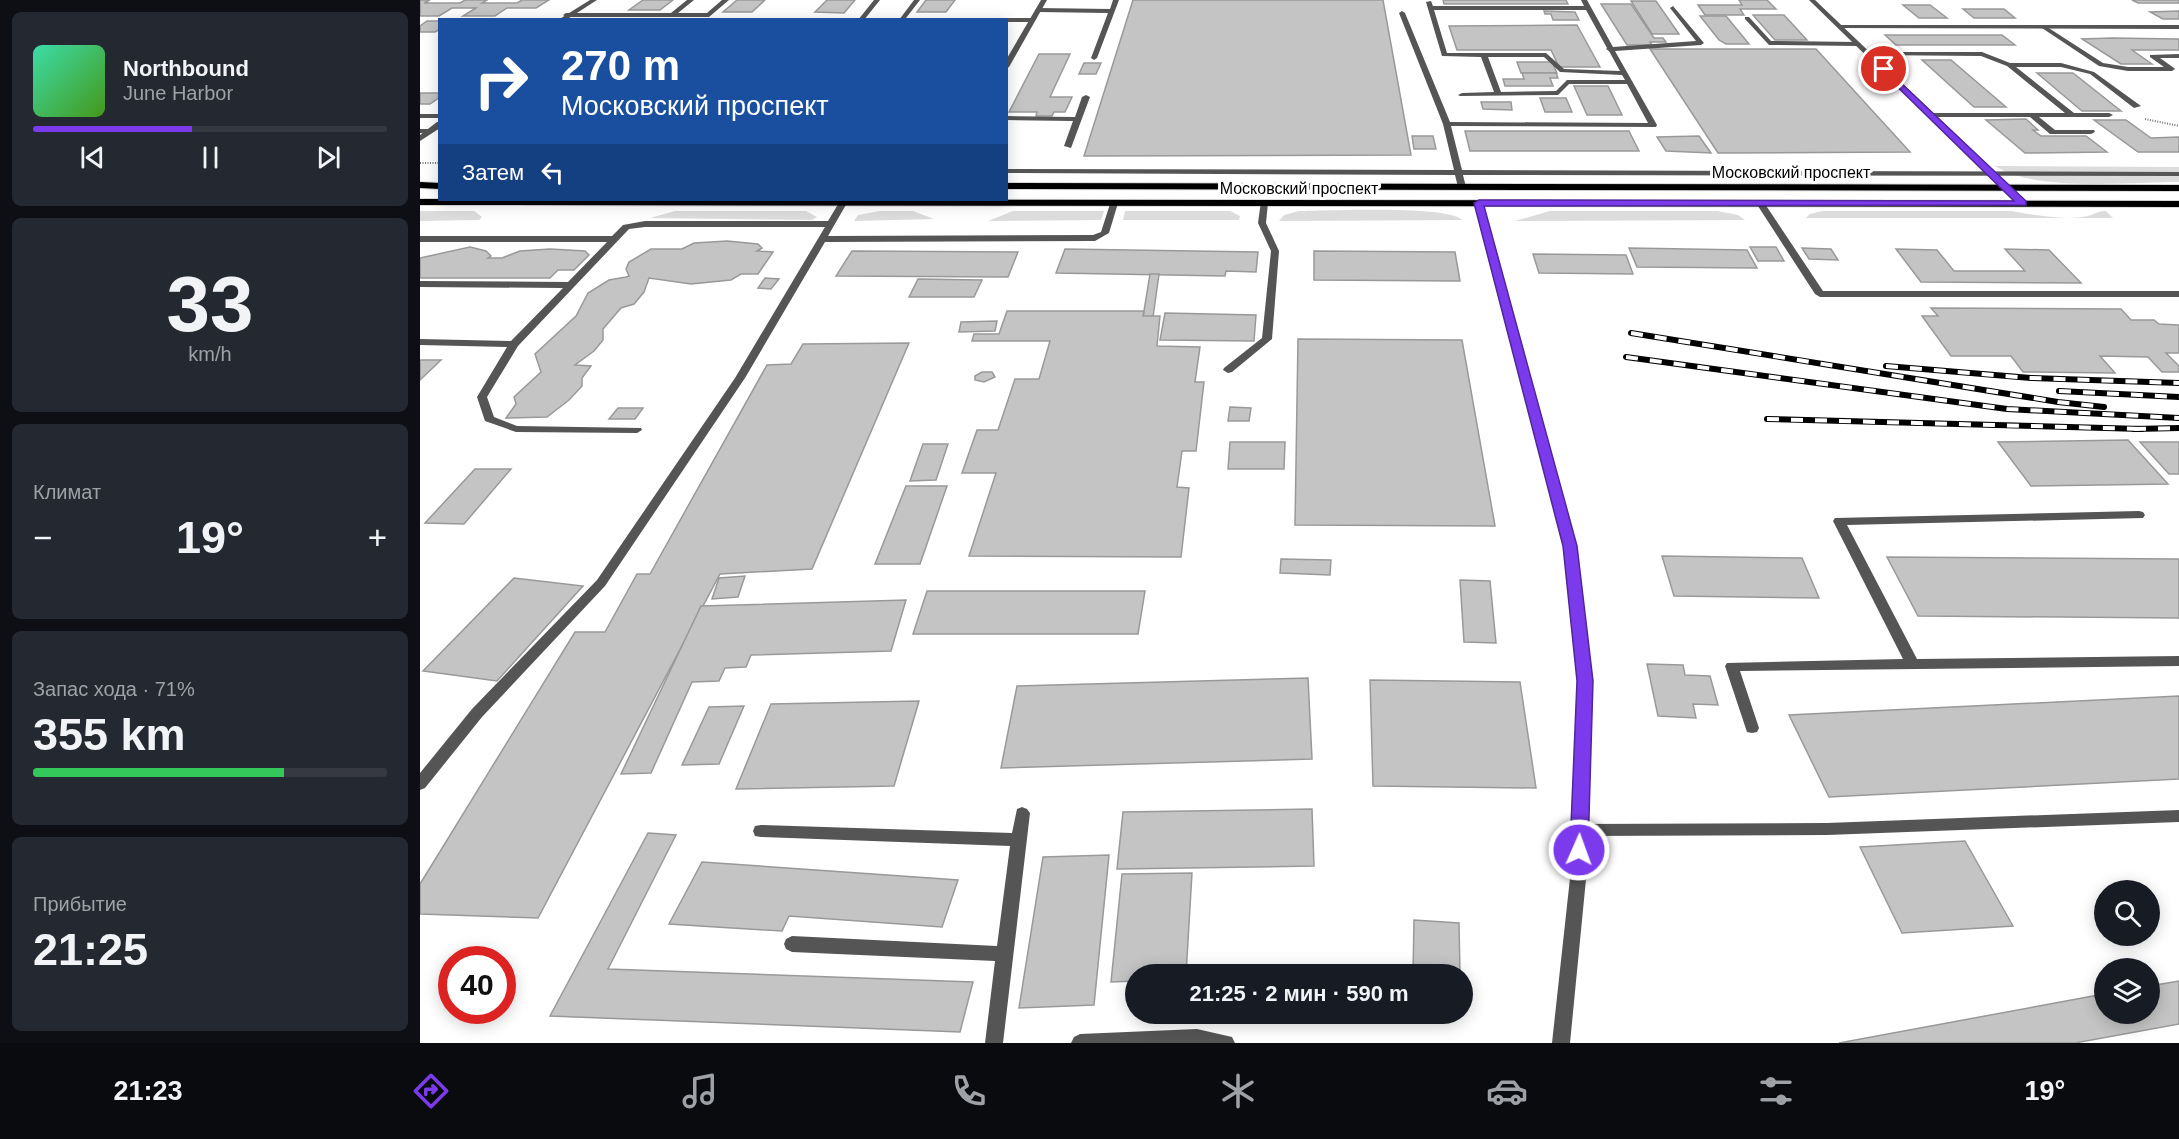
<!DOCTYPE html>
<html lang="ru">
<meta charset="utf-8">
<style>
:root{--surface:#171b24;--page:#242831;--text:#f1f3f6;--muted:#9ea1a6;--line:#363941;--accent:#7c3aed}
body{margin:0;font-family:Helvetica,sans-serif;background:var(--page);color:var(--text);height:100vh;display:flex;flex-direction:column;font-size:22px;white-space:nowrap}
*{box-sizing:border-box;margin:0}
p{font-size:20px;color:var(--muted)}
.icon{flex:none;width:33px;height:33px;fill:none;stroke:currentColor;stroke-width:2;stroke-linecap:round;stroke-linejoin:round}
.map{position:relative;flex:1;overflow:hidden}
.sheet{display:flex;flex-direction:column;gap:12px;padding:12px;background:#0d0f14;width:420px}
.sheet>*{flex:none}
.guide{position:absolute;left:18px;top:18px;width:570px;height:183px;border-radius:0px;box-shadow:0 3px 15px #0003;background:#1a4fa0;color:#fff;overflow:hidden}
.controls{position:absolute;left:1674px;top:880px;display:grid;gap:12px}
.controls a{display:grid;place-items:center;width:66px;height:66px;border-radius:50%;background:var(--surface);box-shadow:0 3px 15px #0003;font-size:30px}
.speed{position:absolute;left:18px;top:946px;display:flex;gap:12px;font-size:30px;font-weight:700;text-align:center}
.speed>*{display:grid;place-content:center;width:78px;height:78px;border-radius:50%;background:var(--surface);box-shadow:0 3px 15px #0003;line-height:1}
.speed .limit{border:9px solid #d22;background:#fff;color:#111}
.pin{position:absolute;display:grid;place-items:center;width:51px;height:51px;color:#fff;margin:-26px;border:3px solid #fff;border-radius:50%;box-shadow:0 2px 6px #0007}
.me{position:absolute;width:66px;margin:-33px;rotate:2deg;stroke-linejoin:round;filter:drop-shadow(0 0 4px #0008)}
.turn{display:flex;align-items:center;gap:21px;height:126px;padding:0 24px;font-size:27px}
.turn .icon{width:78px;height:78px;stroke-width:2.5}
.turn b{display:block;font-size:42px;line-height:51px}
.then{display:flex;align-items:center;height:57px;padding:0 24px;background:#0003;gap:12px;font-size:22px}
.big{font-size:45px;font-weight:800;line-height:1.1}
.sheet .card{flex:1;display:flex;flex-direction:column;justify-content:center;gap:9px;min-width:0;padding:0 21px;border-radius:9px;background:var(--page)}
.sheet .dial{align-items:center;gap:0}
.dial b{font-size:78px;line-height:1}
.song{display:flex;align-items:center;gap:18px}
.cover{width:72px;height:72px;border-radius:9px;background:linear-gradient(135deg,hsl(160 70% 55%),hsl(100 70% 35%))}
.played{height:6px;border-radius:3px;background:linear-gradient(90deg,var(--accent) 45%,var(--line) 45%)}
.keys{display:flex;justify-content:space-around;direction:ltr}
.heat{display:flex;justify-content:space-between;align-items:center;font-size:33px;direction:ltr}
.charge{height:9px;border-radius:4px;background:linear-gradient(90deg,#34c759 71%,var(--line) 0)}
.trip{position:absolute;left:705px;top:964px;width:348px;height:60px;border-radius:30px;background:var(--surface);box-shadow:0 3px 15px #0003;font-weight:800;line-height:60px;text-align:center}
.menu{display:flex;height:96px;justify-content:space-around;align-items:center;background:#090b0e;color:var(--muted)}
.menu .icon{width:42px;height:42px}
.menu .current{color:var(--accent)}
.menu b{font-size:27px;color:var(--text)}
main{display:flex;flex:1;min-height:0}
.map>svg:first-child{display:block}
.green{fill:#dcdcdc}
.building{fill:#c4c4c4;stroke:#999;stroke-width:1.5}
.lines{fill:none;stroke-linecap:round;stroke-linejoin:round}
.primary-casing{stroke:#dbdbdb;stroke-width:2}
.path{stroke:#777;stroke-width:2;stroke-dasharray:1 1.5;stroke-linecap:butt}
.service{fill:#555;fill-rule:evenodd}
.minor{fill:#555;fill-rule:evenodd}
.tertiary{fill:#555;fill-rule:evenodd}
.primary{fill:#000;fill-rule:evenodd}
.rail-casing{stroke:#000;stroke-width:6}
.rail{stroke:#fff;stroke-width:4;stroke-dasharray:12;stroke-linecap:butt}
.route{fill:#7c3aed;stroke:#51269a;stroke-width:1.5}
.labels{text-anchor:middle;stroke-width:6;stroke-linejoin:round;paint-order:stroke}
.far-street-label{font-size:16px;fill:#000;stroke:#fff}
</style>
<main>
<section class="sheet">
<div class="card">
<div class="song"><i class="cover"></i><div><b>Northbound</b><p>June Harbor</p></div></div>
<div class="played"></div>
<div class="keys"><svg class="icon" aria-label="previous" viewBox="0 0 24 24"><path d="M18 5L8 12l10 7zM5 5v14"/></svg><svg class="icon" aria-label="pause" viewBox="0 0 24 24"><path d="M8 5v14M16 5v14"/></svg><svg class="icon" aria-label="next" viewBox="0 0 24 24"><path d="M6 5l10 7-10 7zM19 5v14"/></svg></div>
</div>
<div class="card dial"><b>33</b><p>km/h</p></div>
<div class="card"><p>Климат</p>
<div class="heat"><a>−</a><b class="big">19°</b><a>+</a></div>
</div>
<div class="card"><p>Запас хода · 71%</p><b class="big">355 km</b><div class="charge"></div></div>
<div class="card"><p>Прибытие</p><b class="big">21:25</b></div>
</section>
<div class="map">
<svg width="1759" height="1043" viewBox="0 0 1759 1043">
<rect width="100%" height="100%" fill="#fff"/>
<g class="green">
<path d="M1575,166l184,1v15c-48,0 -145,10 -184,-16z"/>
<polygon points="0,211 54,211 62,217 59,220 0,221"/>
<polygon points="255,211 386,211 397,217 392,220 230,218"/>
<polygon points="460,211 493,211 514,219 434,221 438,215"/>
<polygon points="593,211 684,211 681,220 568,221"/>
<polygon points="705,211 810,211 820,216 819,220 703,220"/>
<path d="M879,211c27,0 149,-6 163,9l-183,1 5,-6z"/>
<polygon points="1130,211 1297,211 1318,215 1325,220 1095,221"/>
<path d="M1402,211h190c20,4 56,10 76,5 7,-2 10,-5 18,-5l7,7h-307l4,-4z"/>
</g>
<g class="building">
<polygon points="0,0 10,0 4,3 40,3 45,0 67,0 62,3 97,3 102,0 129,0 116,8 87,8 75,16 43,16 56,8 32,8 19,16 0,16"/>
<polygon points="223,0 253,0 240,10 209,10"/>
<polygon points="317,0 345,0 332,12 303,12"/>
<polygon points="407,0 435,0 424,13 395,12"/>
<polygon points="506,0 535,0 526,12 497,12"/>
<polygon points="713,0 963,0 991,155 664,156"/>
<polygon points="1023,0 1146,0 1148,4 1024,4"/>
<polygon points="1319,0 1347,0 1356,9 1320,9 1324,15 1285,15 1278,5 1322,5"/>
<polygon points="1712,0 1759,0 1759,3 1718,3"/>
<polygon points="1211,1 1236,1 1259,34 1232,34"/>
<polygon points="1181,4 1211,4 1234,38 1243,38 1246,42 1230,42 1232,45 1207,45"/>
<polygon points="1483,5 1510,5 1527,18 1499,18"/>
<polygon points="1543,9 1584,9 1595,18 1554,18"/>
<polygon points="1124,11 1155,12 1159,20 1133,20 1131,14 1125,14"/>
<polygon points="1759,11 1759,19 1743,19 1730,12"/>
<polygon points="1333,15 1364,15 1387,40 1355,40"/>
<polygon points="1280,16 1306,16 1329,44 1306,44 1299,40"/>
<polygon points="7,21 20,21 20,29 15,32 0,32 0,26"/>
<polygon points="1157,25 1180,67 1139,67 1131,50 1037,50 1029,26"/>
<polygon points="1465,35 1582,35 1595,45 1476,45"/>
<polygon points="1692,38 1759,39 1759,50 1712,50 1732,64 1701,64 1662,39"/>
<polygon points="1230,49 1396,49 1490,152 1298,153"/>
<polygon points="619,54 650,54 630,97 652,97 645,112 634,112 632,116 616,116 617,112 589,112"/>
<polygon points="1502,60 1531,60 1586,107 1554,107"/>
<polygon points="1097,62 1132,62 1137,73 1101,73"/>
<polygon points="664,63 681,63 676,74 659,74"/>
<polygon points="1102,73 1136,73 1138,78 1130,78 1133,86 1085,86 1083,79 1104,79"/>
<polygon points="1617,73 1653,73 1701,111 1662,111"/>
<polygon points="1154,86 1188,86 1202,115 1167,115"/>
<polygon points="0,93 20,93 20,97 10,104 0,104"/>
<polygon points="1120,98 1146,98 1152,112 1125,112"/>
<polygon points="1061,102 1091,102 1092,110 1063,109"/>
<polygon points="1606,119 1618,130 1613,130 1621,136 1666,136 1687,152 1605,153 1566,120"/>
<polygon points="1674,120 1706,120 1731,138 1759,137 1759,152 1718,152"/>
<polygon points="1045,131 1209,131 1219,151 1050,151"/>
<polygon points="992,136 1013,136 1016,149 994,149"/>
<polygon points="1279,136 1291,153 1246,151 1237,137"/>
<polygon points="307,241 338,244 342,248 337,251 353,252 338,274 321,274 311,280 271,284 229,278 224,292 214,304 201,308 183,329 183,340 174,351 155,365 171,366 162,378 162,386 149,400 127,417 86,418 96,404 94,397 121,372 115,354 156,316 168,293 189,280 206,277 209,276 206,269 209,262 231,249 262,249 274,243"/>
<polygon points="50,247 66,251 71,256 68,258 82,258 100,251 130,249 165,251 169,255 154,270 138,270 130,278 0,278 0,258"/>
<polygon points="1330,247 1356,247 1364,261 1338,261"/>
<polygon points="1209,248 1327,250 1337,268 1217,267"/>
<polygon points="1382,248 1411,249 1418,260 1389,259"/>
<polygon points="645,249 838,252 836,272 806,271 805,276 636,273"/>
<polygon points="1476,249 1517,250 1534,271 1605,271 1585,249 1629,250 1661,283 1501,282"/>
<polygon points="432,251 598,252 588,277 416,276"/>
<polygon points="894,251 1035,252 1040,281 894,280"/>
<polygon points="1113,254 1206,255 1213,274 1119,273"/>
<polygon points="730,274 739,274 733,317 723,317"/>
<polygon points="345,278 359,279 351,289 338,288"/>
<polygon points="498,279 562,280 554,297 489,297"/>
<polygon points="1511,308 1701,309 1711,320 1734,320 1739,324 1759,325 1759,353 1746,353 1759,366 1759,372 1742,372 1728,357 1680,356 1695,373 1603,372 1591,356 1531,356 1502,316 1518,316"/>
<polygon points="587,311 724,311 723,316 740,316 737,346 780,347 775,382 784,382 776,451 762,451 757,487 769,488 761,557 549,556 576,473 542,473 557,430 578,430 595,379 619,379 630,341 552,341 554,334 579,334"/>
<polygon points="745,313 836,315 834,341 740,340"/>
<polygon points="577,321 575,331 539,332 541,322"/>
<polygon points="878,339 1042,340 1075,526 875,525"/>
<polygon points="489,343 392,569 300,574 118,918 0,914 0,884 155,632 185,632 217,574 230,574 347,365 371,364 383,344"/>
<polygon points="0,360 21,360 0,380"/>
<polygon points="562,372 572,372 575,377 564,382 555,380 555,376"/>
<polygon points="810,407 831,408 829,421 808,421"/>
<polygon points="198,408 223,408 215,419 189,419"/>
<polygon points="1708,440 1748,484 1611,486 1578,442"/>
<polygon points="810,442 865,442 864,469 808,469"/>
<polygon points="1720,442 1759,442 1759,474 1749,474"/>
<polygon points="503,444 528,444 516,480 490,481"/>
<polygon points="55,469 91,469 44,524 5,523"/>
<polygon points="486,486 527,486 500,564 455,564"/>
<polygon points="1242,556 1382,558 1399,598 1254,596"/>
<polygon points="1467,557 1759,559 1759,618 1498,616"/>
<polygon points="861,559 911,560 910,575 860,573"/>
<polygon points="325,576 318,597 292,599 299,578"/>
<polygon points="94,578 163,586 77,681 3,671"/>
<polygon points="1040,580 1070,581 1076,643 1044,642"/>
<polygon points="507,591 725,591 718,634 493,634"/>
<polygon points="486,600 471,651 331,655 326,667 305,668 299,681 272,682 231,773 201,774 281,606"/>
<polygon points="1227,664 1263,665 1265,675 1290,676 1298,705 1273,704 1276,718 1238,716"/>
<polygon points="888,678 892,759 581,768 597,686"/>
<polygon points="950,680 1100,682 1116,788 953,786"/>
<polygon points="1759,696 1759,779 1409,797 1369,715"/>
<polygon points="499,701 474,786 316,789 351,704"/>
<polygon points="324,706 299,764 262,765 289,707"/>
<polygon points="892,809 894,866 697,869 703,812"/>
<polygon points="228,833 256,835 188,969 553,982 540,1032 130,1016"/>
<polygon points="1545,841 1593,926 1482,933 1440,847"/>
<polygon points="689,855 674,1005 599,1008 623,857"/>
<polygon points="282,862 538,880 522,927 369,916 362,931 249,924"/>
<polygon points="772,873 766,975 716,975 716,981 691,982 702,874"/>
<polygon points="994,920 1039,923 1040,975 993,975"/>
<polygon points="1759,981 1759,1024 1655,1043 1419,1043 1684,994 1684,1014 1730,1014 1730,986"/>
</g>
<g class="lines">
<defs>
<g id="primary">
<polygon points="0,182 20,183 20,189 0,188"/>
<polygon points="586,183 1759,185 1759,191 586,189"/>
<polygon points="0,199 1759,201 1759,207 0,205"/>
</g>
</defs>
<use href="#primary" class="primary-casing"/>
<g class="path">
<polyline points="1725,119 1759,126"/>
<polyline points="0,163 20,163"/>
</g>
<g class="service">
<polygon points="267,0 274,0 258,13 287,13 302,0 309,0 289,17 146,17 143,15 146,13 251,13"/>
<polygon points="454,0 460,0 444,20 438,20"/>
<polygon points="494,0 500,0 486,18 488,20 479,20"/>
<polygon points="693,0 699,0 677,58 674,60 671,58 688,13 618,12 615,10 618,8 690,9"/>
<path d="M1161,0h6l26,47 83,-6 -26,-33 3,-2 31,37 -3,2 -86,6 42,74 -1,2 -205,-1 11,44 717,2v4l-716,-1 3,12 -4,2 -4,-2 -3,-12 -449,-2v-4l448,1 -11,-46 -44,-111 3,-2 3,2 45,109 198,1 -21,-39h-58l-11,11 -98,1 -2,-1 4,-2 32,-1 -13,-35 -39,-1 -16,-54 5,-1 2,5h151zM1014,10h152l21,38 -1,1 3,2 11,20 -56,-2 -18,-16h-99zM1068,57h56l16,15 62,3 3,5h-58l-11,11 -55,1z"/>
<polygon points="1325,17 1329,17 1351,41 1438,42 1441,44 1438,46 1349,45 1325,19"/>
<polygon points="586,18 611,18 614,20 611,22 586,22 586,20 583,20"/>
<polygon points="1624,25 1683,63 1708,67 1744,67 1730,57 1730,55 1759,54 1759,58 1740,58 1754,68 1755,69 1752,71 1708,71 1679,66 1622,28 1621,27"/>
<polygon points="1448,52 1562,52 1590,63 1641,63 1674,72 1721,106 1714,108 1670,74 1641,67 1596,67 1654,113 1689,113 1693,115 1689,117 1619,117 1635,130 1674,130 1675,132 1671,134 1630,134 1610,117 1509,117 1509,113 1645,113 1587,66 1561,56 1446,55 1445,54"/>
<polygon points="666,95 670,97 651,148 644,146 653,121 586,120 586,116 655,117 662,97"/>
<rect x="0" y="114" width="20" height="4"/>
<polygon points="0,129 10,129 14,131 10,133 0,133"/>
<polygon points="420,201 427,203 408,236 673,235 681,232 691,201 698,203 689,233 675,241 405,242 325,378 185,586 62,717 5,788 0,790 0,773 52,709 177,580 315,378 405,227 225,227 209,229 98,346 67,397 74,417 97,426 221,428 222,430 217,433 96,432 65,421 57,397 87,347 0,345 0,339 91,341 143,288 0,287 0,281 148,282 187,242 0,242 0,236 192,236 203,225 225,221 408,221"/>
<polygon points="841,201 848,203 846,223 859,251 852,339 812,372 808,373 803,370 804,368 842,338 851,251 838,223"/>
<polygon points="1337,201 1343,201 1403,291 1759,291 1759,297 1400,297 1395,294 1336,203"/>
<polygon points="1719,511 1723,512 1725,515 1723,518 1427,525 1497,659 1759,656 1759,666 1320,671 1339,728 1337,732 1332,733 1327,732 1305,666 1307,663 1483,659 1413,521 1415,518"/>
<polygon points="602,807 607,809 610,813 583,1043 565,1043 575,961 372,952 366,949 364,944 366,939 372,936 577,946 590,846 341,837 335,836 333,831 335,826 341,825 592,833 597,809"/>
<polygon points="1759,810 1759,822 1407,835 1160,836 1154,835 1152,830 1154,825 1160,824 1407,823"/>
<polygon points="777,1029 812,1037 815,1043 651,1043 654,1037 660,1034"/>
</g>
<g class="minor">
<polygon points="170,0 177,0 146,20 138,20"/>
<polygon points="621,0 627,0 589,67 586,69 586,60"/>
<polygon points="1421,25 1759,25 1759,29 1419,28 1419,26"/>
<polygon points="17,122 20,122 20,128 0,141 0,135"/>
</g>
<g class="tertiary">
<polygon points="1389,0 1395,0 1589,185 1589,189 1583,189"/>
<polygon points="1056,201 1063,203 1156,546 1172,681 1167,869 1150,1043 1132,1043 1151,869 1158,681 1144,546 1055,203"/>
</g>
<use href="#primary" class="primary"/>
<defs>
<g id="rail">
<polyline points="1211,333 1638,402 1684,407"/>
<polyline points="1206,357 1587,409 1759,418"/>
<polyline points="1466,366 1611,378 1759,383"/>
<polyline points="1639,391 1759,397"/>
<polyline points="1347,419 1722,429"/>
<polyline points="1714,429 1759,428"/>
</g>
</defs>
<use href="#rail" class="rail-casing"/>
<use href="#rail" class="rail"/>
</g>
<polygon class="route" points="1464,67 1606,201 1606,205 1064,206 1157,546 1173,681 1168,850 1166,855 1159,857 1153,855 1150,850 1157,681 1143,546 1054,203 1059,200 1594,201 1461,71"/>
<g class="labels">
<g class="far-street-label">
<text x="1371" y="178">Московский проспект</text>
<text x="879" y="194">Московский проспект</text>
</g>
</g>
</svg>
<div class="controls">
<a><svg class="icon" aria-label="search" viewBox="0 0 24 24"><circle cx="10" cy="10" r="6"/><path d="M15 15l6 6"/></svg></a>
<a><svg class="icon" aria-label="layers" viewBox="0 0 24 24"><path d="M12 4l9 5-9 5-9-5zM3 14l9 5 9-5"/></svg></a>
</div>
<div class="speed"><div class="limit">40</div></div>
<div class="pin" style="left:1464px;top:69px;background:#d93025"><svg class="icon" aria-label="arrive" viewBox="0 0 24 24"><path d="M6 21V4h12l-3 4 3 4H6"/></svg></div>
<svg class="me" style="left:1159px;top:850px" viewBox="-20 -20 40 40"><circle r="17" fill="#7c3aed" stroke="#fff" stroke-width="3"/><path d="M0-11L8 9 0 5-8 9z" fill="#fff"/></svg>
<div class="trip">21:25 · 2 мин · 590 m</div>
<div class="guide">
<div class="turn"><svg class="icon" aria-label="right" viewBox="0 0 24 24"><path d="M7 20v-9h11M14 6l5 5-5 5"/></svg><div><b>270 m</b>Московский проспект</div></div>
<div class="then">Затем<svg class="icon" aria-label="left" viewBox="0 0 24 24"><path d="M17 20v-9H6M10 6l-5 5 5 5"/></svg></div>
</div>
</div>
</main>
<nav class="menu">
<b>21:23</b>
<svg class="icon current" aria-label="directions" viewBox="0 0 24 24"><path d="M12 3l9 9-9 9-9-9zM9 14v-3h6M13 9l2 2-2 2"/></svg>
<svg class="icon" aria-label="music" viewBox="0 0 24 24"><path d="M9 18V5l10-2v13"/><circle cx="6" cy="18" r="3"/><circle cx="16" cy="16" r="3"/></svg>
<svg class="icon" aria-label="phone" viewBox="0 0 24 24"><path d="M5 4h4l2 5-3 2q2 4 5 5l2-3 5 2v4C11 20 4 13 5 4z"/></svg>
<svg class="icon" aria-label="climate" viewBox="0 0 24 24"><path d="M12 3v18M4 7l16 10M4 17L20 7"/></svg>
<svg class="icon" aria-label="car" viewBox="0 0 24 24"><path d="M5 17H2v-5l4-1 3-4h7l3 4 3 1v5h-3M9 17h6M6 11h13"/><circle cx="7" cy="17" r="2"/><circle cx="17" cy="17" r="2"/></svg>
<svg class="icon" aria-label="filters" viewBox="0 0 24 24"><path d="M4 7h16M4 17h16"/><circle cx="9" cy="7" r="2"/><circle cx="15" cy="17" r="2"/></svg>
<b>19°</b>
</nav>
